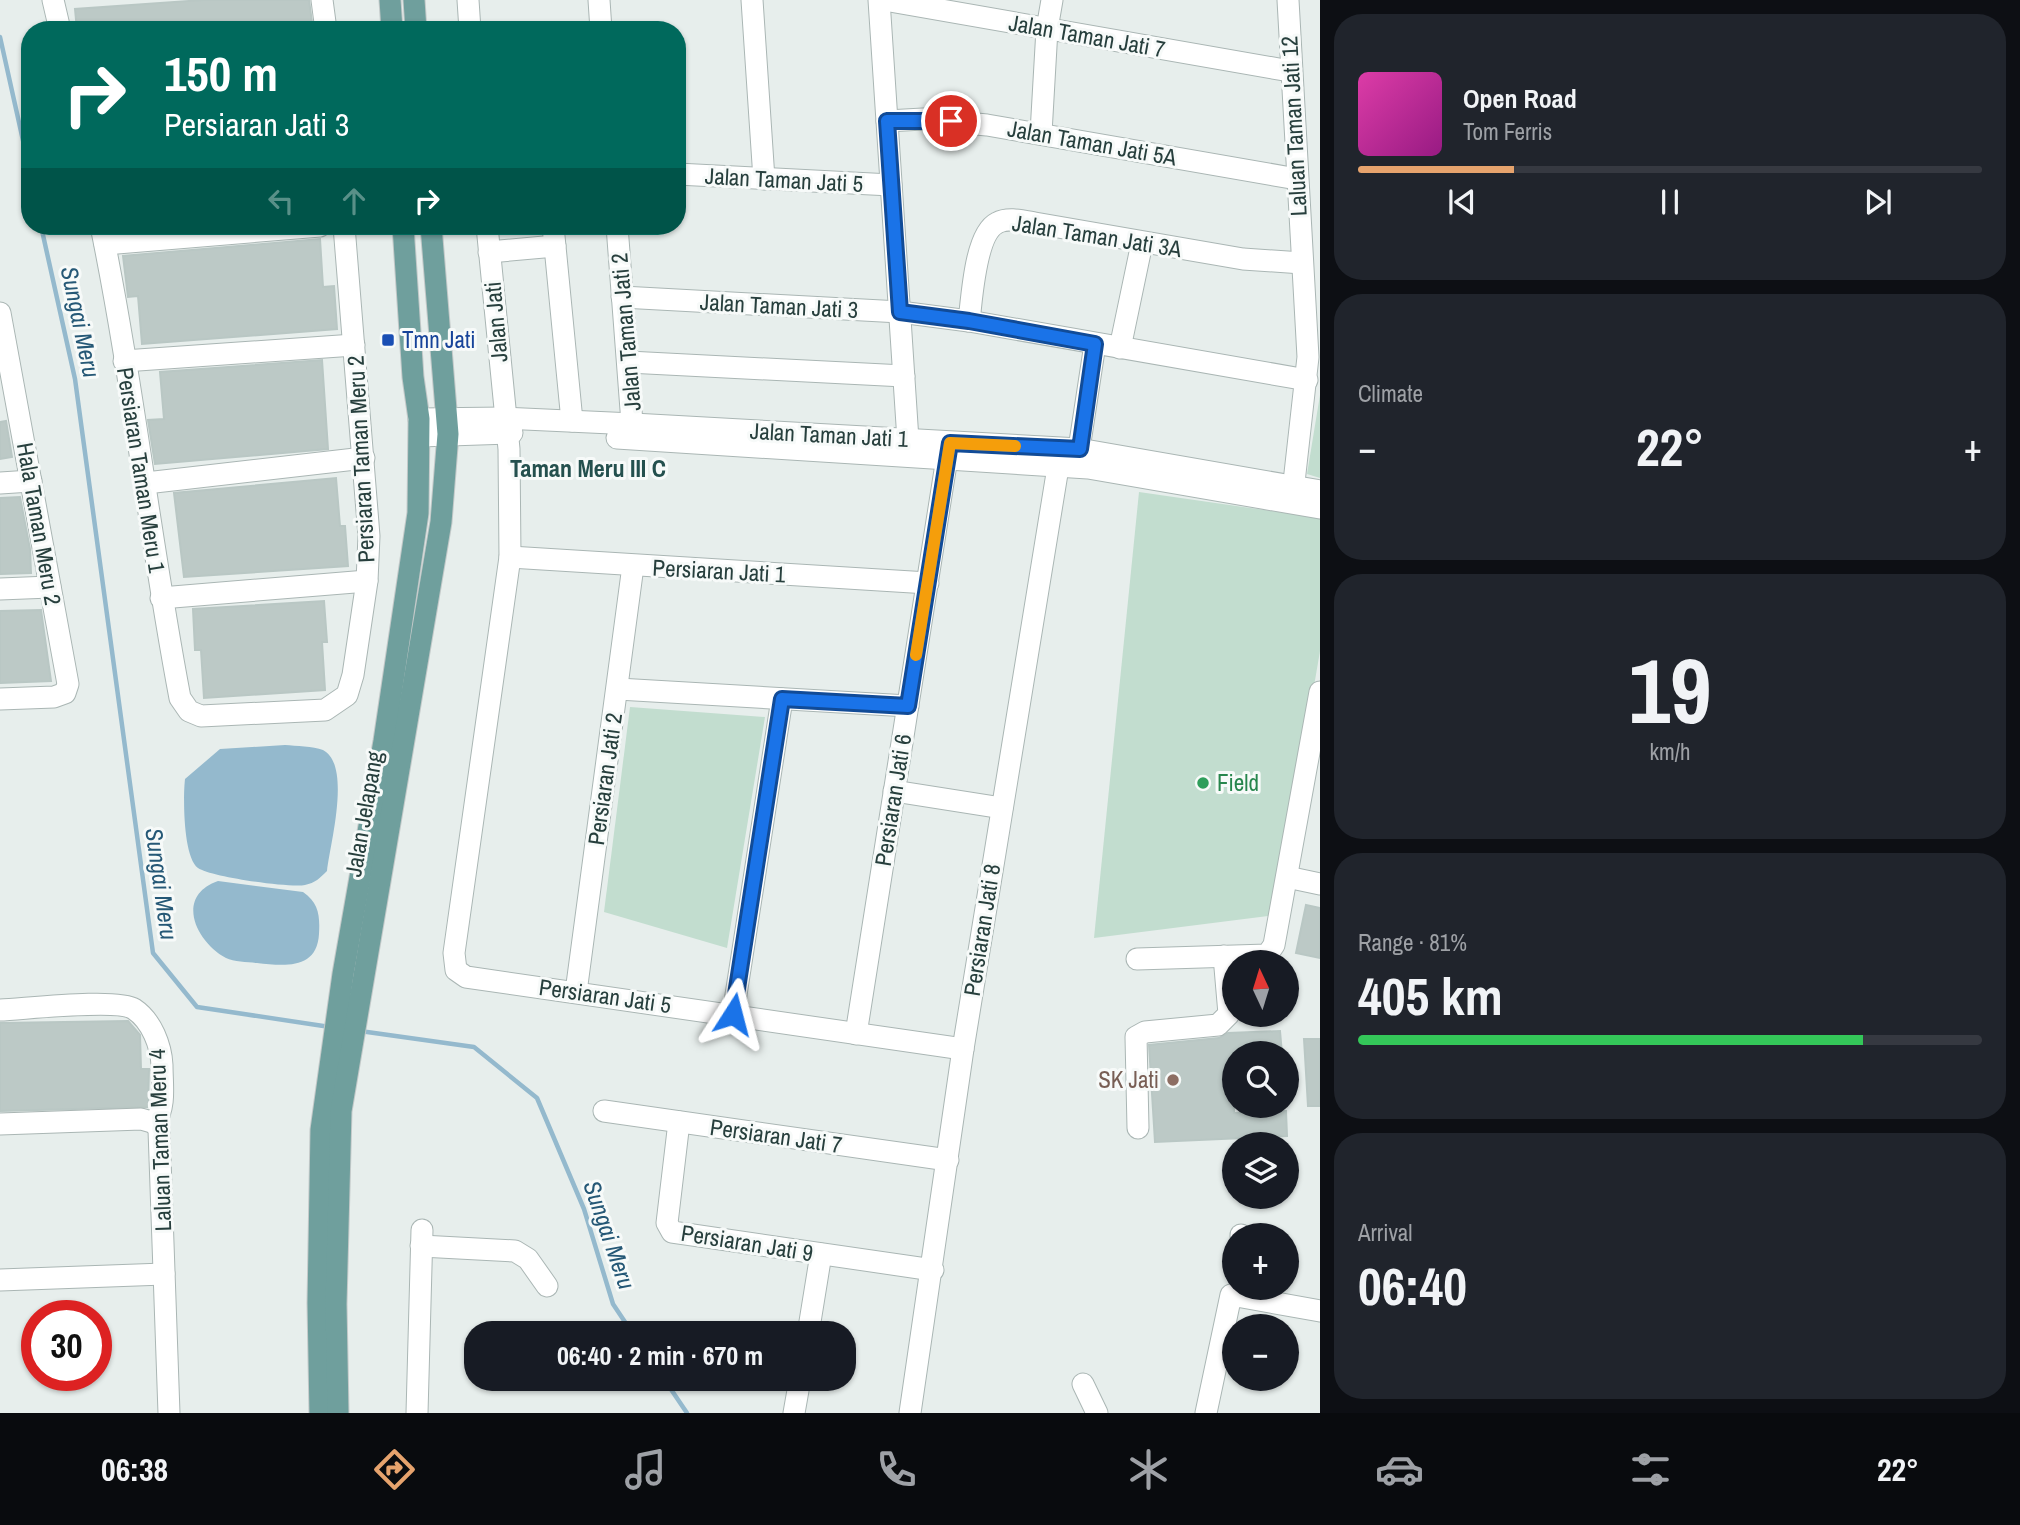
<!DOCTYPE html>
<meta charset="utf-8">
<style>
:root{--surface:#171b24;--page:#20242c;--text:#f1f3f6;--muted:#9ea1a6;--line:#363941;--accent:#e6a36d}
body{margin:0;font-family:"Archivo Narrow",sans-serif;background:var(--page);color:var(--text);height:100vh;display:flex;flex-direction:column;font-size:26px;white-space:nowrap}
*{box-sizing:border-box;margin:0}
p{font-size:23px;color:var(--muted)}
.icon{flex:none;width:38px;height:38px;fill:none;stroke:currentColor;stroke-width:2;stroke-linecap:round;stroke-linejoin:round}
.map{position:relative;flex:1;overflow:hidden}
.panel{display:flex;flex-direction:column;gap:14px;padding:14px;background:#0d0f14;width:700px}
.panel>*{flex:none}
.banner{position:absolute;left:21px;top:21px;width:665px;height:214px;border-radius:28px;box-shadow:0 2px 5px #0004;background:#00695c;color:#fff;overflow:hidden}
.needle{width:46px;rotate:356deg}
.fabs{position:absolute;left:1222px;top:950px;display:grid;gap:14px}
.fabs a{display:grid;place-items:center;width:77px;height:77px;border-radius:50%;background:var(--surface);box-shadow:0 2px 5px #0004;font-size:35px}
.speed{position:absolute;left:21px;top:1300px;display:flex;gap:14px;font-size:35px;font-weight:700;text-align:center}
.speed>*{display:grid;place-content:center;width:91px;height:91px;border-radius:50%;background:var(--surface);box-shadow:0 2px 5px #0004;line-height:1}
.speed .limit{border:10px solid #d22;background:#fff;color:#111}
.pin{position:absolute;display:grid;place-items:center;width:60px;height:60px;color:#fff;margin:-30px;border:4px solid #fff;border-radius:50%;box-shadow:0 2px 7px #0007}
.me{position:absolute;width:77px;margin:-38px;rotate:9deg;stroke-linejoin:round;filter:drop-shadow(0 0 5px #0008)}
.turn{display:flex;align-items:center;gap:24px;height:147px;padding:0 28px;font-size:32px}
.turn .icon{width:91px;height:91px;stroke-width:2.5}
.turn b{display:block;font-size:49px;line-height:60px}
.lanes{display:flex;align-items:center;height:66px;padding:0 28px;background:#0003;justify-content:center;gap:35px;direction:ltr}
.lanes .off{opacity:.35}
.big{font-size:52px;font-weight:700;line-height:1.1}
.panel .card{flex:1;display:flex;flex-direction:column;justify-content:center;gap:10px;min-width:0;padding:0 24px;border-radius:28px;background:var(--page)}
.panel .dial{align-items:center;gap:0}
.dial b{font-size:91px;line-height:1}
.song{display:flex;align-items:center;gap:21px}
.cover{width:84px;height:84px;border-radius:10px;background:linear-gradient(135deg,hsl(320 70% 55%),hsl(310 70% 35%))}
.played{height:7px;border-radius:4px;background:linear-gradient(90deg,var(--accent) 25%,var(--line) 25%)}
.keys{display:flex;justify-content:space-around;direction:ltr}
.heat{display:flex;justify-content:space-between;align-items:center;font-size:38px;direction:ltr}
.charge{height:10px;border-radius:5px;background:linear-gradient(90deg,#34c759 81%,var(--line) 0)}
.trip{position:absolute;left:464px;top:1321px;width:392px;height:70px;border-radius:28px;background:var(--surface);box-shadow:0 2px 5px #0004;font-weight:700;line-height:70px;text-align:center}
.tabs{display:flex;height:112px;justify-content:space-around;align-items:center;background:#090b0e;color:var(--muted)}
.tabs .icon{width:49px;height:49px}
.tabs .selected{color:var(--accent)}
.tabs b{font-size:32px;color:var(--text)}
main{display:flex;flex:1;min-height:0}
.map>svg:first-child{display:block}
.green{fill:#c2ddcf}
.water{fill:#94b9cd}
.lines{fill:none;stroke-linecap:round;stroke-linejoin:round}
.stream{stroke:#94b9cd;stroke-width:4.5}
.building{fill:#bcc9c6;stroke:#b9c7c4;stroke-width:2}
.minor-casing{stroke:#aab6b4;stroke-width:23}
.major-casing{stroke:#c3c9c9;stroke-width:23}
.minor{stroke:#fff;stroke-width:21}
.major{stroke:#6f9f9d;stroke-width:21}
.route-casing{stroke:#114b97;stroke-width:18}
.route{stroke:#1a73e8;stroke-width:12}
.slow{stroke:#f59e0b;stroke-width:12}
.transit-dot{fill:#1a4fb4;stroke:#f7faf9;stroke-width:2.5}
.leisure-dot{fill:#2e9e5b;stroke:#f7faf9;stroke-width:2.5}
.education-dot{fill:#8d6e63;stroke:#f7faf9;stroke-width:2.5}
.labels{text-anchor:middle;stroke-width:6;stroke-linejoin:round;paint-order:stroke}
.street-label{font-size:23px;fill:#273f3d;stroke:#f7faf9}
.transit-label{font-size:23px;fill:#164399;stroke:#f7faf9;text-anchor:start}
.leisure-label{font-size:23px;fill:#27864d;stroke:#f7faf9;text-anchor:start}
.education-label{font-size:23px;fill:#785e54;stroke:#f7faf9;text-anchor:end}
.water-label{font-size:24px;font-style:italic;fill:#255876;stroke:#f7faf9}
.neighbourhood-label{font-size:24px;font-weight:bold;fill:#24504e;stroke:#f7faf9}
</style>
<main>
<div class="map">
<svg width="1320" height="1413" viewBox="0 0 1320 1413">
<rect width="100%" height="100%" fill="#e7eeec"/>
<g class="green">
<polygon points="1320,395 1320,478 1307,474"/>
<polygon points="1139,492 1320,518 1320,651 1275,915 1094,938"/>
<polygon points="630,707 765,717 727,948 604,912"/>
</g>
<g class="water">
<path d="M285,745c11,1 28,1 38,5 29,15 7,94 4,121 -7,7 -12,12 -22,14 -16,3 -94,-8 -107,-17 -15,-11 -15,-71 -13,-89l35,-30z"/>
<path d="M218,881l85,11c16,11 17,24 16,42 -2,36 -35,32 -62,29 -9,-1 -23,-1 -31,-5 -31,-17 -51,-62 -8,-77z"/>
</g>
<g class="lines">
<g class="stream">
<polyline points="0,37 30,172"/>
<polyline points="41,226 75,379 153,953 197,1007 330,1027"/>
<polyline points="360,1031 474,1047 537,1098 584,1209 613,1304 633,1334"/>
<polyline points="664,1379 687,1413"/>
</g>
</g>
<g class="building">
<polygon points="203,0 309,0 313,30 77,30 75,9"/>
<polygon points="320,239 323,287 334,286 337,329 142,344 138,296 128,297 123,256"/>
<polygon points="322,360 328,449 155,464 148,420 164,419 160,372"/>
<polygon points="6,421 12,457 0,459 0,422"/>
<polygon points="336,478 340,526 345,526 348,566 184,577 174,493"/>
<polygon points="20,497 30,549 31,573 0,574 0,498"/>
<polygon points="324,601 327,642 322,642 325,690 204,698 201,650 195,650 193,609"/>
<polygon points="41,610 51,681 0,683 0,611"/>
<polygon points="1306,905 1320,908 1320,958 1296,953"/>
<polygon points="128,1021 140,1035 141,1069 149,1069 148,1107 0,1111 0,1023"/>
<polygon points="1280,1031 1282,1054 1234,1054 1234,1113 1286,1111 1287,1136 1155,1142 1149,1045 1219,1038 1228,1033"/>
<polygon points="1304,1039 1320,1039 1320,1106 1308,1106"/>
</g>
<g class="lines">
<defs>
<g id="minor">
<polyline points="53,0 60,30"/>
<polyline points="322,0 326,30"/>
<polyline points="468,0 470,30"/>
<polyline points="599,0 601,30"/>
<polyline points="752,0 764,179"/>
<polyline points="879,0 908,440"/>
<polyline points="884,0 1290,71"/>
<polyline points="1288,0 1308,357 1292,500"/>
<polyline points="887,121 923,119 987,125 1297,179"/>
<polyline points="1041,133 1047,29 1052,0"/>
<polyline points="677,174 891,185"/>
<path d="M101,226c32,156 49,315 79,472l9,13 12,5 124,-6 22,-15 6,-20 14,-94 2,-45 -25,-310"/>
<polyline points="487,226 509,449 510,557 454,953 456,970 466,977 963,1049"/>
<polyline points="553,226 572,421"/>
<polyline points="617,226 633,436"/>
<polyline points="105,244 320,226"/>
<polyline points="489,252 555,246"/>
<polyline points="622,297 900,312 969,321 1307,380"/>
<polyline points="0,313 68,684 65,693 54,697 0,699"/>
<path d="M969,321c3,-23 6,-87 28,-98 11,-6 26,-2 38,0l208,36 59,4"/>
<polyline points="1120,348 1142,243"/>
<polyline points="124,361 354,345"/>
<polyline points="628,362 904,376"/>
<polyline points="419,419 505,418 633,424 1079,449 1320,491"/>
<polyline points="420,436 512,433"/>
<polyline points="617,438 1088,468 1320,508"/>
<polyline points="1079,449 1095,344"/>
<polyline points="0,483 31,481"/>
<polyline points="146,483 364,458"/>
<polyline points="510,557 928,583"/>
<polyline points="0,589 50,587"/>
<polyline points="161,598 367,581"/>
<polyline points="618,689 908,706"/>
<polyline points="894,791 1002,808"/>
<polyline points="1287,877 1320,884"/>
<polyline points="1137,959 1267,955 1274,945 1320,692"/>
<polyline points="576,992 633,566"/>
<path d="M0,1010c25,-1 117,-12 134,-1 18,12 27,37 28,56 0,21 4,40 -7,58"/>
<polyline points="733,1014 782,699"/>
<polyline points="856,1034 949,445"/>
<polyline points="604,1111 948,1160"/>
<polyline points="679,1122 667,1223 672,1232 933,1270"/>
<polyline points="155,1123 159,1130 169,1413"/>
<polyline points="0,1124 141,1119 155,1123"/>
<polyline points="1138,1128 1136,1037 1145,1032 1218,1025 1229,1014 1224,956"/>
<polyline points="1241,1236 1241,1235"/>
<polyline points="421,1246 515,1251 528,1259 547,1286"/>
<polyline points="0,1280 164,1274"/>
<polyline points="808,1334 821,1254"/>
<polyline points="1083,1384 1097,1413"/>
<polyline points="417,1413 422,1230"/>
<polyline points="794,1413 800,1379"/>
<polyline points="910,1413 963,1049 1061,449"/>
<polyline points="1206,1413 1231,1295 1320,1311"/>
</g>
<g id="major">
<polyline points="390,0 392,30"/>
<polyline points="414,0 416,30"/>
<polyline points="320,1413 318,1303 321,1130 343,974 384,741 418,513 419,419 413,377 403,226"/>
<polyline points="338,1413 336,1304 341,1111 441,522 448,434 431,226"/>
</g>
</defs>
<use href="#minor" class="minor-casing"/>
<use href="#major" class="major-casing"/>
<use href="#minor" class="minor"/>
<use href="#major" class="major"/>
</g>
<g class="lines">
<defs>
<polyline id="route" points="733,1014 782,699 908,706 950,443 1080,449 1095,344 969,321 900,312 887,121 951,121"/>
</defs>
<use href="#route" class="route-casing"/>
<use href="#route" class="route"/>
<polyline class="slow" points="916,655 950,443 1015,446"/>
</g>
<rect class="transit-dot" x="381" y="333" width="14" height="14" rx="3.5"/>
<circle class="leisure-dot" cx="1203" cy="783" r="7"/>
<circle class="education-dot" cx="1173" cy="1080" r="7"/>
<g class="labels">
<g class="street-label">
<text transform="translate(1087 36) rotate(10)" y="8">Jalan Taman Jati 7</text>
<text transform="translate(1294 126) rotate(-93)" y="8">Laluan Taman Jati 12</text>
<text transform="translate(1092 143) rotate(10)" y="8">Jalan Taman Jati 5A</text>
<text transform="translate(784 180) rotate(3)" y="8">Jalan Taman Jati 5</text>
<text transform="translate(1097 236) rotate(9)" y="8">Jalan Taman Jati 3A</text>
<text transform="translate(779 306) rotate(3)" y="8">Jalan Taman Jati 3</text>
<text transform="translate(496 322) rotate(-95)" y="8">Jalan Jati</text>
<text transform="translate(626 332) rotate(-95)" y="8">Jalan Taman Jati 2</text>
<text transform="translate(829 435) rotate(3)" y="8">Jalan Taman Jati 1</text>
<text transform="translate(361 459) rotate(-93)" y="8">Persiaran Taman Meru 2</text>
<text transform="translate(141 470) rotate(81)" y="8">Persiaran Taman Meru 1</text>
<text transform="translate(39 524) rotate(80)" y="8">Hala Taman Meru 2</text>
<text transform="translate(719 571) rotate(3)" y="8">Persiaran Jati 1</text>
<text transform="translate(605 779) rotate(-82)" y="8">Persiaran Jati 2</text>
<text transform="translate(893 800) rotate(-81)" y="8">Persiaran Jati 6</text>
<text transform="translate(364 814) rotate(-80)" y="8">Jalan Jelapang</text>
<text transform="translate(982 930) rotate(-81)" y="8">Persiaran Jati 8</text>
<text transform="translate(605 996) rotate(8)" y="8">Persiaran Jati 5</text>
<text transform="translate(776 1136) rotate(8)" y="8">Persiaran Jati 7</text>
<text transform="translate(160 1140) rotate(-92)" y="8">Laluan Taman Meru 4</text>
<text transform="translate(747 1243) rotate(9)" y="8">Persiaran Jati 9</text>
</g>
<g class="transit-label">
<text x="402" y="348">Tmn Jati</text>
</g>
<g class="leisure-label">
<text x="1217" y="791">Field</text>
</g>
<g class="education-label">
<text x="1159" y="1088">SK Jati</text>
</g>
<g class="water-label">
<text transform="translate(80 322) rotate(78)" y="8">Sungai Meru</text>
<text transform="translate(161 884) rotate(82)" y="8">Sungai Meru</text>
<text transform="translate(609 1235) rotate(71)" y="8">Sungai Meru</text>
</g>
<g class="neighbourhood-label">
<text x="588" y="477">Taman Meru III C</text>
</g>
</g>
</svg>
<div class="fabs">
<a><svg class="needle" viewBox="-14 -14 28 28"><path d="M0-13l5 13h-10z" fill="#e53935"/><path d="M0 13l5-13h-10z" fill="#9ea1a6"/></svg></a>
<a><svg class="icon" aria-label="search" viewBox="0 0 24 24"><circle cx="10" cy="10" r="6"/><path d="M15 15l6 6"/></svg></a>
<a><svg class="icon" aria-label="layers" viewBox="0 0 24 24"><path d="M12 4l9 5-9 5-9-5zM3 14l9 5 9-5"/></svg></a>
<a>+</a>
<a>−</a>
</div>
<div class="speed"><div class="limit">30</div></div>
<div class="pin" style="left:951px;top:121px;background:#d93025"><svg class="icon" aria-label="arrive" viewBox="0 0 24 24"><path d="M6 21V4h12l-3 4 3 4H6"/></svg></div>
<svg class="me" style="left:733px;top:1014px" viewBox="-20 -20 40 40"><path d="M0-17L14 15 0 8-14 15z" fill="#1a73e8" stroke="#fff" stroke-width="4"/></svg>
<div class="trip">06:40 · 2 min · 670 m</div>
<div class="banner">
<div class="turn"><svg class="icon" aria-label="right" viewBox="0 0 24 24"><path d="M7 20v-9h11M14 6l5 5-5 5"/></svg><div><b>150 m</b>Persiaran Jati 3</div></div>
<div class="lanes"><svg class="icon off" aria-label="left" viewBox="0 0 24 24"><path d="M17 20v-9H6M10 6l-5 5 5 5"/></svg><svg class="icon off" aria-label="ahead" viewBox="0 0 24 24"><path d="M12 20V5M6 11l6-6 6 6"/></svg><svg class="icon" aria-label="right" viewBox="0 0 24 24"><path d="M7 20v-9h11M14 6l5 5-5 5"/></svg></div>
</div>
</div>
<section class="panel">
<div class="card">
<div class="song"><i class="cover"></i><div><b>Open Road</b><p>Tom Ferris</p></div></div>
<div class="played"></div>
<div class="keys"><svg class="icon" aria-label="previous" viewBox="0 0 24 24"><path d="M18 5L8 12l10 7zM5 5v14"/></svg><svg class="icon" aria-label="pause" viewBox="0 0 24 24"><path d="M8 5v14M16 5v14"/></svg><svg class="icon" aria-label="next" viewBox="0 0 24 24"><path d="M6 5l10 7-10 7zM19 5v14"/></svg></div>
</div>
<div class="card"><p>Climate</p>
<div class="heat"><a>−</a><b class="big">22°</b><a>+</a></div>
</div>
<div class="card dial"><b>19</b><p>km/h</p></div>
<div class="card"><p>Range · 81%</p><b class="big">405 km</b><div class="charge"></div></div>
<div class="card"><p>Arrival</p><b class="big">06:40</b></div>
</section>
</main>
<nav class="tabs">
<b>06:38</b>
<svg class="icon selected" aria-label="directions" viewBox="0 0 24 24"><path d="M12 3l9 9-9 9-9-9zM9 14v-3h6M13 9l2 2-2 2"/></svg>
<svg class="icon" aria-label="music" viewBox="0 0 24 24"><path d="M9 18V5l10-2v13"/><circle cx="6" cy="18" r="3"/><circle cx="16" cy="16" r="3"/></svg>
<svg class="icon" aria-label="phone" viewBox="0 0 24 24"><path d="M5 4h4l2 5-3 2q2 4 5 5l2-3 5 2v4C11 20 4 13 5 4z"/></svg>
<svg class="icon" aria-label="climate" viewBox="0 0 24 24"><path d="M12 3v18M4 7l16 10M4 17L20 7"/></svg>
<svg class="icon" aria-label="car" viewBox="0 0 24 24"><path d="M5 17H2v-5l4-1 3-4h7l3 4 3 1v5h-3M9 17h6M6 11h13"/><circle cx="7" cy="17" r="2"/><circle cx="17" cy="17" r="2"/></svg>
<svg class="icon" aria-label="filters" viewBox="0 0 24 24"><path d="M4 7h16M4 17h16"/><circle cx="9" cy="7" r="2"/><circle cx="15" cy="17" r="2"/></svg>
<b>22°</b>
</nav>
